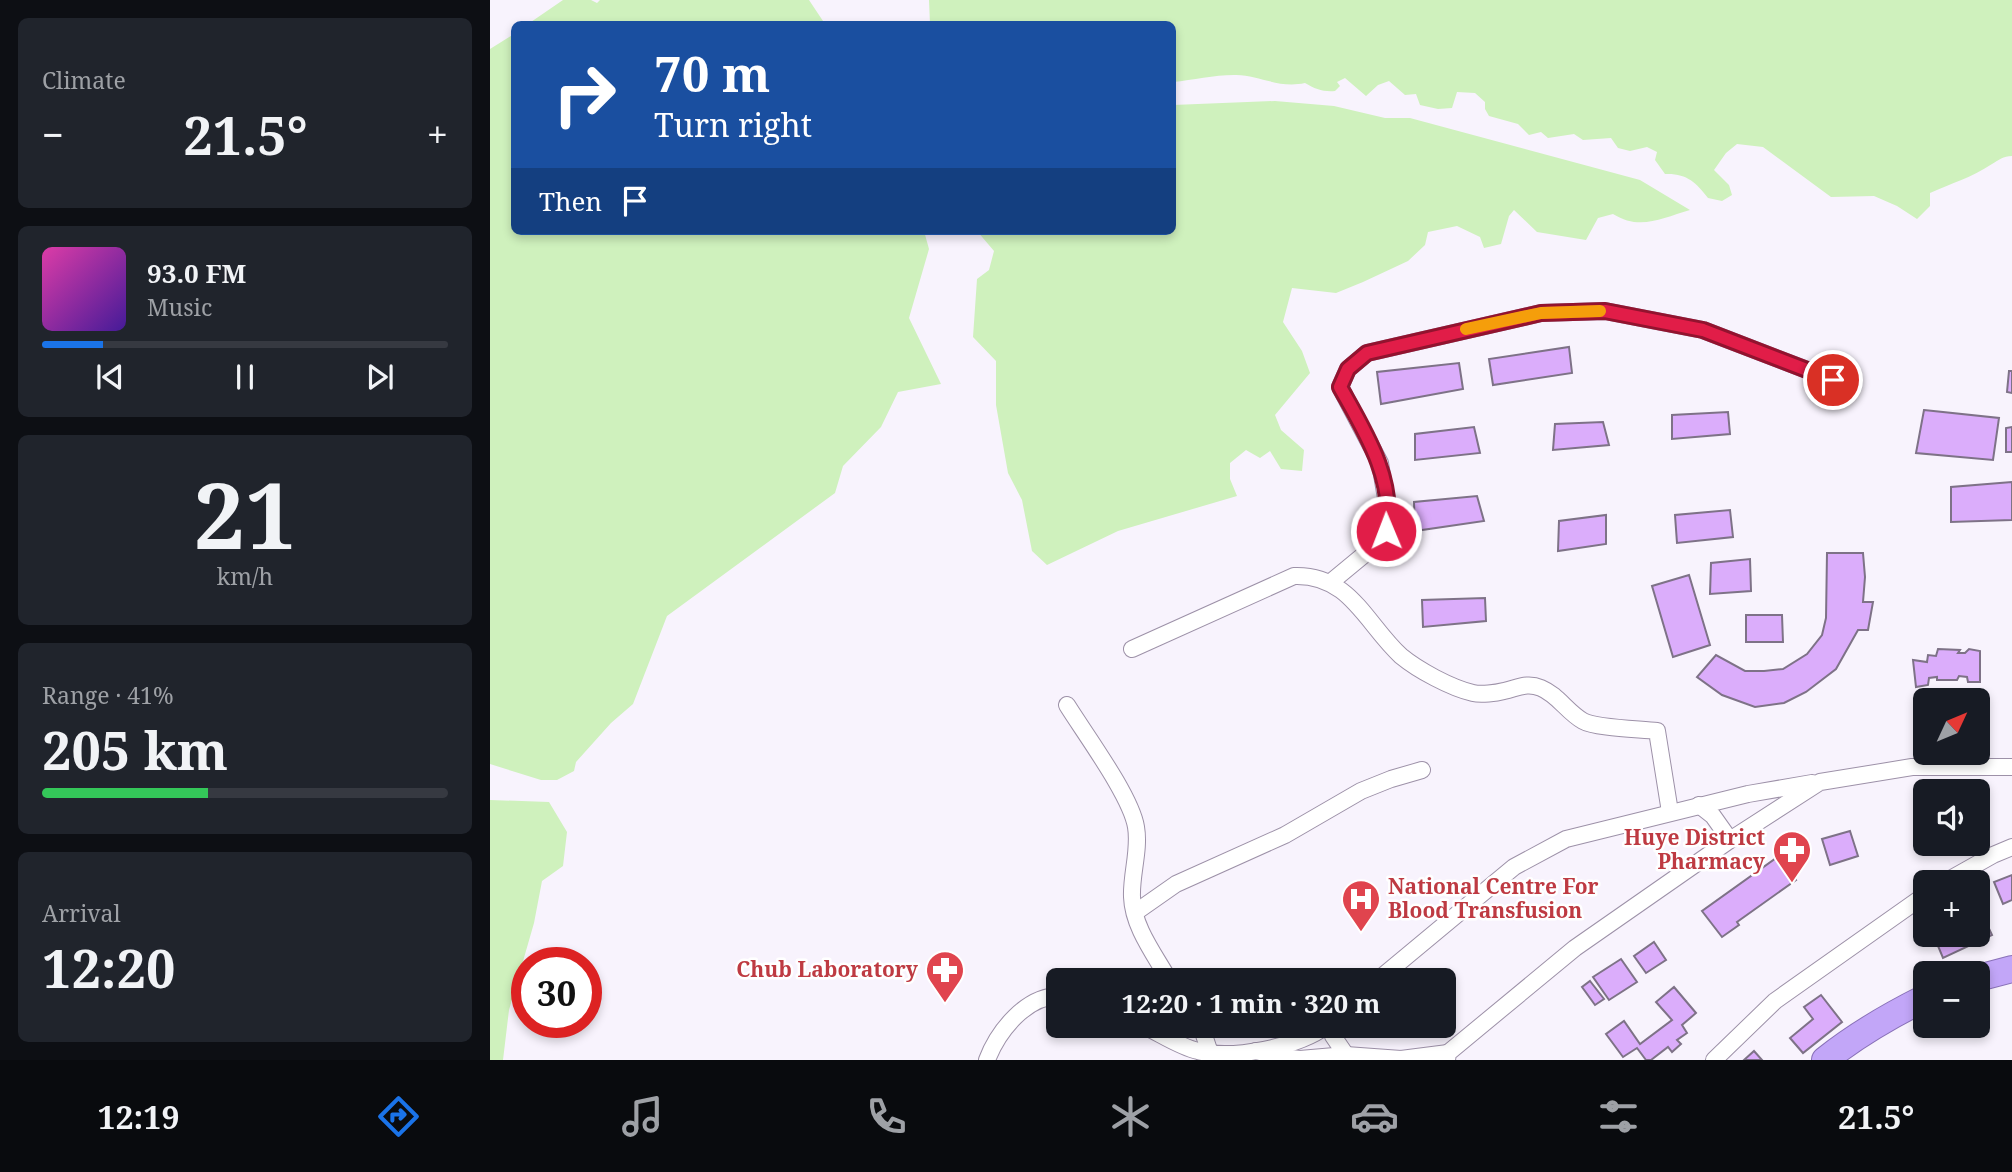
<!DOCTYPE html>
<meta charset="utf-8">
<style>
:root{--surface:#171b24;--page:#20242c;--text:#f1f3f6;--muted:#9ea1a6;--line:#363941;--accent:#1a73e8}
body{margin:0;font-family:"Noto Serif",serif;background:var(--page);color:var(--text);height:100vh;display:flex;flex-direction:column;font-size:26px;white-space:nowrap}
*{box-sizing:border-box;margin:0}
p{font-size:23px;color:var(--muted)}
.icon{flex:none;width:38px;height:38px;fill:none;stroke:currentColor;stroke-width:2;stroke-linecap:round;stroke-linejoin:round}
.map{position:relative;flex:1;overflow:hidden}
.panel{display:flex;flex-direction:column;gap:18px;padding:18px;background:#0d0f14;width:490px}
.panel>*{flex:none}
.guide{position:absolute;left:21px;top:21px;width:665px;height:214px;border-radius:10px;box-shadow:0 4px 10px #0003;background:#1a4fa0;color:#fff;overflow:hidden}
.needle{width:46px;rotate:46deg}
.buttons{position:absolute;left:1423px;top:688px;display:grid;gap:14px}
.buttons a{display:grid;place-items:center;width:77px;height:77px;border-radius:10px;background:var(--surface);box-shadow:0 4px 10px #0003;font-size:35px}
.speed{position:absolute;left:21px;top:947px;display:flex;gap:14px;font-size:35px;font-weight:700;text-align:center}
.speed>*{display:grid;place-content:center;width:91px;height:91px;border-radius:50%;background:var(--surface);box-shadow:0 4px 10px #0003;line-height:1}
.speed .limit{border:10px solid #d22;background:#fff;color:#111}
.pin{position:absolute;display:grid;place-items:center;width:60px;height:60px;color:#fff;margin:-30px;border:4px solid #fff;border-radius:50%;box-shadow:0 2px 7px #0007}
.me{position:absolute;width:77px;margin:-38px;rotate:359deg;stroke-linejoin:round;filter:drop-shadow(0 0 5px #0008)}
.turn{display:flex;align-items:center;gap:24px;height:147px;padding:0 28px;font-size:32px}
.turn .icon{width:91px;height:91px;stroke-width:2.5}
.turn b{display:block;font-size:49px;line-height:60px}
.then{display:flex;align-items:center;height:66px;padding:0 28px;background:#0003;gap:14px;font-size:26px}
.big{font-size:52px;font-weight:700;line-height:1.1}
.panel .tile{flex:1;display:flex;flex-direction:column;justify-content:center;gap:10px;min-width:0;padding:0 24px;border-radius:10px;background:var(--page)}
.panel .dial{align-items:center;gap:0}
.dial b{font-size:91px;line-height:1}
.song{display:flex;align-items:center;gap:21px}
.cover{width:84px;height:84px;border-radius:10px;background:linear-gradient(135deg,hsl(320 70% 55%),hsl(260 70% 35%))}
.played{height:7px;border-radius:4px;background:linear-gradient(90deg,var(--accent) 15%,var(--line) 15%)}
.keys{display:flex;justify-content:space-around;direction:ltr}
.heat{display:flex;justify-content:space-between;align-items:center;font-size:38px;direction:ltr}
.charge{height:10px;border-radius:5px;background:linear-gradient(90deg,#34c759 41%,var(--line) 0)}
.trip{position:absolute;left:556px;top:968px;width:410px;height:70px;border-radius:10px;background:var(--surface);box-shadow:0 4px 10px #0003;font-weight:700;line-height:70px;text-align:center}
.tab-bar{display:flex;height:112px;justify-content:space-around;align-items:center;background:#090b0e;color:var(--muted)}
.tab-bar .icon{width:49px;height:49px}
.tab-bar .active{color:var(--accent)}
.tab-bar b{font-size:32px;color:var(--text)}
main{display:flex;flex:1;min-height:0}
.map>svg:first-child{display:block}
.green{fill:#cff1bd}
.building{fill:#dbadfb;stroke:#7e7287;stroke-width:2}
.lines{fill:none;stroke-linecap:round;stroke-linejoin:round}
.minor-casing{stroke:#9d91a8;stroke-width:18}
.trunk-casing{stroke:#8971b8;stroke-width:28}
.minor{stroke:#fff;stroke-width:16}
.trunk{stroke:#c2a6f8;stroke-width:26}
.route-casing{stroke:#92132f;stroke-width:18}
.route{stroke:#e11d48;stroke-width:12}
.slow{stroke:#f59e0b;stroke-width:12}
.labels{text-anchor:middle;stroke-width:5;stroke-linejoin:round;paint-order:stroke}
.health-label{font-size:21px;font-weight:bold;fill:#be3a42;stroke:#fff;text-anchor:end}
</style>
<main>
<section class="panel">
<div class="tile"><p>Climate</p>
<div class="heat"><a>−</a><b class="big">21.5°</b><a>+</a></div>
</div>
<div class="tile">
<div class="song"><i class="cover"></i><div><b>93.0 FM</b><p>Music</p></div></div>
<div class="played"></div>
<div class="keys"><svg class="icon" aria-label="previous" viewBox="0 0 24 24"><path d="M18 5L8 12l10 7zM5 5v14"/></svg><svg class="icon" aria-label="pause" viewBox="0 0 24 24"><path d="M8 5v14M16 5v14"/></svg><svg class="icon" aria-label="next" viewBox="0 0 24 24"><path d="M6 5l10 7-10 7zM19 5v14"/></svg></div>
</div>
<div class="tile dial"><b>21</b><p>km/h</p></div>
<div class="tile"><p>Range · 41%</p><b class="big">205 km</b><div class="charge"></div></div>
<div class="tile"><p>Arrival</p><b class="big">12:20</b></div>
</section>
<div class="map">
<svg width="1522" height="1060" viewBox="0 0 1522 1060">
<rect width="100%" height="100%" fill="#f8f3fd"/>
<g class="green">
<polygon points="73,0 101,0 107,3 110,0 319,0 335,24 38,24"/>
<path d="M439,0h1083v156c-9,0 -13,4 -20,8 -21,14 -40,19 -62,29v13l-13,13 -20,-13 -23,-10 -43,1 -68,-50 -26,-3 -11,9 -12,17 15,15 3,10 -10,6 -14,-3c-12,-16 -22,-25 -43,-24l-10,-14 2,-8 -10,-5 -17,4 -12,-3 -7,-10 -28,2 -9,-6 -26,4 -7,-6 -12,3 -11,-11 -29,-8 -4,-7v-7l-10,-9 -18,-1 -5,16 -14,1 -18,-4 -4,-11 -11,1 -16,-14 -11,4 -12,11 -21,-18 -8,4 3,4 -5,5c-12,1 -20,-2 -30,-8 -28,6 -47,-9 -71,-8 -20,0 -41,5 -61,7l-1,-58h-242z"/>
<polygon points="24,34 24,231 434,231 439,249 419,318 451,384 408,392 391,427 353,466 345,493 177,616 143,704 121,723 86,762 84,771 67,780 51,780 0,764 0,49"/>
<path d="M785,101l59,5 51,12h25l230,62 50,30c-28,8 -50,21 -77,4l-15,4 -12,22 -49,-8 -23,-22 -5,6 -8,28 -17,4 -4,-11 -23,-11 -29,6 -3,13 -17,16 -45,21 -27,11 -44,-5 -9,34 19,29 8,22 -35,42 6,15 23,20 -2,21 -21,-2 -11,-18 -10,7 -14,-8 -16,13v16l7,17 -119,35 -71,34 -15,-14 -10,-51 -14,-27 -12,-68v-44l-23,-24 4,-58 12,-9 5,-19 -17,-20h195l1,-126z"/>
<polygon points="0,800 59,802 77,832 73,866 52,881 44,923 19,1010 13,1060 0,1060"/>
</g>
<g class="building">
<polygon points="1079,347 1082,373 1003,385 999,359"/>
<polygon points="969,363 973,389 891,404 887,372"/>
<polygon points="1519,371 1522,371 1522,393 1517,392"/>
<polygon points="1434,410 1509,418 1503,460 1426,453"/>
<polygon points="1238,412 1240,434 1182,439 1182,415"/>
<polygon points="1113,422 1119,445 1063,450 1065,424"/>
<polygon points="984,427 990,453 925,460 925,434"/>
<polygon points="1522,427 1522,452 1516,452 1516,428"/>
<polygon points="1522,482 1522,520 1461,522 1461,487"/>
<polygon points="987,496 994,521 925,531 924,502"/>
<polygon points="1240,510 1243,537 1187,543 1185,515"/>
<polygon points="1116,515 1116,544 1068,551 1069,521"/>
<polygon points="1337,553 1373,553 1375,577 1373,602 1383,602 1378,630 1368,630 1346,669 1316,692 1294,703 1265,707 1232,695 1207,677 1226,655 1255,671 1274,671 1293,669 1317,654 1332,635 1336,618"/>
<polygon points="1260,559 1261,591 1220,594 1221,563"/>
<polygon points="1199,575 1220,645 1183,657 1162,586"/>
<polygon points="995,598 996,621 933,627 932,600"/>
<polygon points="1256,615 1292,615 1293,642 1256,642"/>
<polygon points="1448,649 1470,650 1468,653 1475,653 1479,649 1490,651 1490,682 1478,682 1477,677 1469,676 1467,680 1447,680 1447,677 1439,678 1438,685 1426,687 1423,660 1437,662 1438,655 1446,656"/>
<polygon points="1360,831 1368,856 1340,865 1332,839"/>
<polygon points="1289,856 1306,880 1247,922 1249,925 1232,937 1212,911"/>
<polygon points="1522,875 1522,900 1513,904 1504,882"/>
<polygon points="1495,920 1502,935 1453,958 1443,934 1449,934 1452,940 1464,934 1488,934 1488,924"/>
<polygon points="1164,942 1176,960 1156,973 1144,956"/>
<polygon points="1131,959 1147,982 1119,1000 1103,977"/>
<polygon points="1100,981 1114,999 1105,1005 1092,987"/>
<polygon points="1184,987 1206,1013 1192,1025 1197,1033 1187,1040 1191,1044 1182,1052 1178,1047 1161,1060 1156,1060 1147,1048 1133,1057 1116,1034 1134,1021 1150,1044 1182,1020 1166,1002"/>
<polygon points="1331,995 1352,1022 1313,1053 1300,1038 1323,1019 1314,1007"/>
<polygon points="1264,1051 1272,1060 1254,1060"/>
</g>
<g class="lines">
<defs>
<g id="minor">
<polyline points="841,582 887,544 896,531 899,516 890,463 850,387 858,369 877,353 1051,313 1115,311 1213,330 1343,380"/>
<path d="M642,649l162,-73c56,-2 72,48 107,80 17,14 50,32 72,37 8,2 23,0 31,-2 14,-3 23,-9 37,-3 17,7 26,24 42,33 12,7 57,8 74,10l13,81"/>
<path d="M577,705c18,29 64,91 69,122 4,23 -5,47 -4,70 1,30 23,58 37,83"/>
<polyline points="1209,805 1223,816 1240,840"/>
<polyline points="1455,882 1503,855 1522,847"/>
<polyline points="646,912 686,884 795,835 871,791 901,779 932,770"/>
<polyline points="888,980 1024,867 1076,839 1258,794 1322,783"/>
<path d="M654,1026c17,8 36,21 54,25 34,9 100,-4 128,-25"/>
<polyline points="711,1026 720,1053"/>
<polyline points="840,1026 843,1036 856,1055"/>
<polyline points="766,1051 791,1057 810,1059 856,1055 911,1059 958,1053"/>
<path d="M497,1060c11,-29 39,-64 72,-64"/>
<polyline points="957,1060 958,1053 1085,948 1240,840 1330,782 1422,767 1522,767"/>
<polyline points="1224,1060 1285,1001 1435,895"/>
</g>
<g id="trunk">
<polyline points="1488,978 1522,969"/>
<path d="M1335,1060c31,-25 64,-44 100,-62"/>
</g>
</defs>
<use href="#minor" class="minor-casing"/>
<use href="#trunk" class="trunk-casing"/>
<use href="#minor" class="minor"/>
<use href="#trunk" class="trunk"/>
</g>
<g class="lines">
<defs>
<path id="route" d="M896,531c10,-51 -22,-101 -46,-144l8,-18 19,-16 174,-40 64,-2 98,19 130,50"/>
</defs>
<use href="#route" class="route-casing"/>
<use href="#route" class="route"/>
<polyline class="slow" points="976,329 1051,313 1110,311"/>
</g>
<defs>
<symbol id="pharmacy-pin" viewBox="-11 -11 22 30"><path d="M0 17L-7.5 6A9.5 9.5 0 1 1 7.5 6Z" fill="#e0444e" stroke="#fff"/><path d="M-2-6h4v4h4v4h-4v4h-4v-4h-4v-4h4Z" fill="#fff"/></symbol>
<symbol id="hospital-pin" viewBox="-11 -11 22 30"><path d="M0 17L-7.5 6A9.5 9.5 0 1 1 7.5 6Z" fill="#e0444e" stroke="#fff"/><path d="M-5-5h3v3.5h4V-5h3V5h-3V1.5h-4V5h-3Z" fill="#fff"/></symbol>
</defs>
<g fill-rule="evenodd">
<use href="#pharmacy-pin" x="1280" y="828" width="44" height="60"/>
<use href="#hospital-pin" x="849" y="877" width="44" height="60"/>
<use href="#pharmacy-pin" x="433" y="948" width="44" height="60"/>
</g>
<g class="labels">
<g class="health-label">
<text x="1275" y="845">Huye District<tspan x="1275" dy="24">Pharmacy</tspan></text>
<text x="898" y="894" text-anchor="start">National Centre For<tspan x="898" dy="24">Blood Transfusion</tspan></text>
<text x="428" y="977">Chub Laboratory</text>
</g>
</g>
</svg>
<div class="buttons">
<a><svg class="needle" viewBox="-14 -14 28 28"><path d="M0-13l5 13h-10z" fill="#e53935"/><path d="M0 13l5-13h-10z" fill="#9ea1a6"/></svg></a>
<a><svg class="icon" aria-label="sound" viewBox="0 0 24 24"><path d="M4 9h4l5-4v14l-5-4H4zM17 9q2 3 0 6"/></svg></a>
<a>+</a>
<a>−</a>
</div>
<div class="speed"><div class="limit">30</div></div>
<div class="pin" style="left:1343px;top:380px;background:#d93025"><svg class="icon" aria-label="arrive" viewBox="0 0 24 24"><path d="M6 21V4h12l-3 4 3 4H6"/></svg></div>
<svg class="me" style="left:896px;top:531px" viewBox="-20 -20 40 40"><circle r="17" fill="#e11d48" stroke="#fff" stroke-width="3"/><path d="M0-11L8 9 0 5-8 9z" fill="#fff"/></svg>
<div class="trip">12:20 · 1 min · 320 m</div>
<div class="guide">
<div class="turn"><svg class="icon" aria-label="right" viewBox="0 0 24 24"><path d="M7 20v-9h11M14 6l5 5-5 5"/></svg><div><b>70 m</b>Turn right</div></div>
<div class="then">Then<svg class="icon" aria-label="arrive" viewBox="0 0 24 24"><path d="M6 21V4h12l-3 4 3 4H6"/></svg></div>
</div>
</div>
</main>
<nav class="tab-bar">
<b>12:19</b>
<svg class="icon active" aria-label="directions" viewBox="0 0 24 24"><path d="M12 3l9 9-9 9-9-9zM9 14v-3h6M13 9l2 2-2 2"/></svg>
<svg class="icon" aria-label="music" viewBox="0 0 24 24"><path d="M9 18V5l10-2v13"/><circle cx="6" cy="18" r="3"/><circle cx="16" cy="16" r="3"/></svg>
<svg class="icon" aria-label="phone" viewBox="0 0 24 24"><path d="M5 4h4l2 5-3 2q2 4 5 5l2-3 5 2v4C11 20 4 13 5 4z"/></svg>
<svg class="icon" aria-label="climate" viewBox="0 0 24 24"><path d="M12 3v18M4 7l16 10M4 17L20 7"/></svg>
<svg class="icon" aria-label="car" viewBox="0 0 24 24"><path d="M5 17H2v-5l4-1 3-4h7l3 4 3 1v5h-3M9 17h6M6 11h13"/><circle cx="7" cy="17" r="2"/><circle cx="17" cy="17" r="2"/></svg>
<svg class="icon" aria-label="filters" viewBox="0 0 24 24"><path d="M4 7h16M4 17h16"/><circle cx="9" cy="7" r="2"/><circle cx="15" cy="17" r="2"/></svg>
<b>21.5°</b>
</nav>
